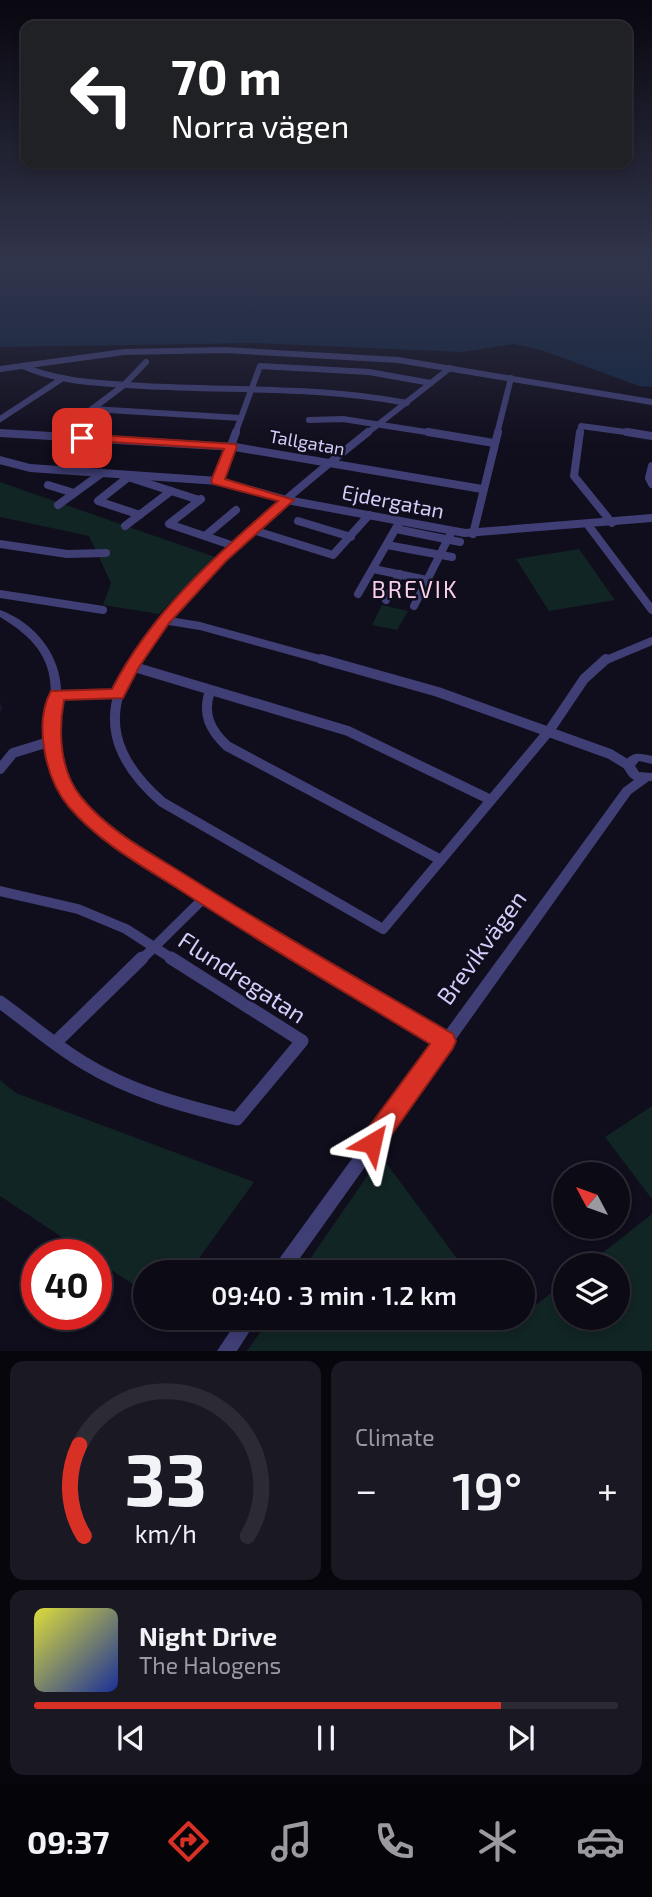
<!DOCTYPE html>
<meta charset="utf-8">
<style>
:root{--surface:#0c0a15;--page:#1a1822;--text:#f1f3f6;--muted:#9a9aa0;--line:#2c2b34;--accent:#d93025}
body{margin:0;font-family:"Exo 2",sans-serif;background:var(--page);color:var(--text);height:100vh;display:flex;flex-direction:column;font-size:26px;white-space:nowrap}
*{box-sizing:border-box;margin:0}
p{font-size:23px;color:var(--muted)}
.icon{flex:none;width:38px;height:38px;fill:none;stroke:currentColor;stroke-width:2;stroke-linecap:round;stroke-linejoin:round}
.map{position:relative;height:1351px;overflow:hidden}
.drawer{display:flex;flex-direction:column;gap:10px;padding:10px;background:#07060c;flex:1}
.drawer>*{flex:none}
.hud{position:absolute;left:21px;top:21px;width:611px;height:147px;border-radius:14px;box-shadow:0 4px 10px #0003,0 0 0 2px var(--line);background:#202124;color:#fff;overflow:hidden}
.needle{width:46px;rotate:311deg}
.controls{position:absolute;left:553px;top:1162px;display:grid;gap:14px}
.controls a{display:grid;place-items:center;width:77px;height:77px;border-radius:50%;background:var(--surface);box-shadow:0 4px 10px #0003,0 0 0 2px var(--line);font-size:35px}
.speed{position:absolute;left:21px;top:1239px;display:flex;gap:14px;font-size:35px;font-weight:700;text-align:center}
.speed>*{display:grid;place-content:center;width:91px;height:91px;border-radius:50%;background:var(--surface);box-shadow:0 4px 10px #0003,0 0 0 2px var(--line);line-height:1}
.speed .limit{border:10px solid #d22;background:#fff;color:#111}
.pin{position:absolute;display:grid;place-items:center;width:60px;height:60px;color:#fff;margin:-30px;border-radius:14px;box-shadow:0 4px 10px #0006}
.me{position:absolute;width:77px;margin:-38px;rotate:36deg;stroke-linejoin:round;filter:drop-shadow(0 0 5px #0008)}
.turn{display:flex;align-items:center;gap:24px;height:147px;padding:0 35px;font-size:32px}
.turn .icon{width:91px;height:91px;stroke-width:2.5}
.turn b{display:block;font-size:49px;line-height:60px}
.big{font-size:52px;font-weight:600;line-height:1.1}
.drawer .card{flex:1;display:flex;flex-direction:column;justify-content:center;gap:10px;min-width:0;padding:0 24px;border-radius:14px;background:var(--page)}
.drawer .dial{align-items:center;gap:0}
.dial svg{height:182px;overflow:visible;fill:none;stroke:var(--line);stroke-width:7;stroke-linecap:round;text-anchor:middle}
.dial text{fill:var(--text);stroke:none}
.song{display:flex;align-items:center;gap:21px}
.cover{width:84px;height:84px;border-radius:10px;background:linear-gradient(135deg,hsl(60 70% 55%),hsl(230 70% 35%))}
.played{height:7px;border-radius:4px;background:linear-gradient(90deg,var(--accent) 80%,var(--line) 80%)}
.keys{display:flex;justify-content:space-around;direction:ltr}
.heat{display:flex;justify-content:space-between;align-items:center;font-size:38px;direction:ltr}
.drawer .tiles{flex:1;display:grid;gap:10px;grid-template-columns:1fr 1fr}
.card:last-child{grid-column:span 2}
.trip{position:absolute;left:133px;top:1260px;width:402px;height:70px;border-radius:35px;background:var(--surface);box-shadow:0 4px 10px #0003,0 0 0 2px var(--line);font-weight:600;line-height:70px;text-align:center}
.tabs{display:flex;height:112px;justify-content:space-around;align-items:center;background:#050408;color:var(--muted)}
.tabs .icon{width:49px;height:49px}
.tabs .active{color:var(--accent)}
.tabs b{font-size:32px;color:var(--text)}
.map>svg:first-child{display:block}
.green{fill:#112524}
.water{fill:#122540}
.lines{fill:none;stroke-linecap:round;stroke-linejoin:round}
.minor-far3{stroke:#3f3e75;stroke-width:6}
.minor-far2{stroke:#3f3e75;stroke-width:8}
.minor-far1{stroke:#3f3e75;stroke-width:10}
.minor{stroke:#3f3e75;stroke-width:13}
.tertiary{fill:#3f3e75;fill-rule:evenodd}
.shaded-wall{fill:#1b162e}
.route{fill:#d93025;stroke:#8d1f18;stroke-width:2}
.labels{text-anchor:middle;stroke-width:5;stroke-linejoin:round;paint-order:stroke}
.far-street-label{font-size:18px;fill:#d2cef9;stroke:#100d1c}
.street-label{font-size:21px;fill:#d2cef9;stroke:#100d1c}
.neighbourhood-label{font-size:23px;letter-spacing:2px;fill:#facfea;stroke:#100d1c}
.near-street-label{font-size:24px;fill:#d2cef9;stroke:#100d1c}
</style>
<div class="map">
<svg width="652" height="1351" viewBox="0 0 652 1351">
<rect width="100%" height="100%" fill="#100d1c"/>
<g class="green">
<polygon points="0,482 215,557 159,614 103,605 111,583 89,536 0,517"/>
<polygon points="579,549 615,600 549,611 516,559"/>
<polygon points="382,605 408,611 397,630 372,625"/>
<polygon points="0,1080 16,1093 254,1182 189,1272 145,1272 145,1292 96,1260 96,1255 89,1255 0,1196"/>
<polygon points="652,1106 652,1199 605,1137"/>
<polygon points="381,1156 467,1272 301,1272"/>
<polygon points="652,1214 652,1351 247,1351 270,1318 500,1318 508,1327 565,1282 565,1318 618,1318 618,1265 587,1265"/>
</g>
<polygon class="water" points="0,261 652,261 652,387 639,386 541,350 514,344 462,352 253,343 0,347"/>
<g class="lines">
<g class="minor-far3">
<path d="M23,366c37,17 81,17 121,20 87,5 177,0 263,17"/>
<polyline points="0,369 124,352 224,350 398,360 652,402"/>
<polyline points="92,409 241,418"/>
<polyline points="0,419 63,378"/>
<polyline points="309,420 343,419 439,434"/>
<polyline points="0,433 21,434"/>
<polyline points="59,434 124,385 146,362"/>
<polyline points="235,434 260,366 369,372 431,383"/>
<polyline points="366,434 450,368"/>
<polyline points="497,434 511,378"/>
<polyline points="580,434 581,426 640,434"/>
</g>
<g class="minor-far2">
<polyline points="428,432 494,443"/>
<polyline points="580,432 574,476 612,523"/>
<polyline points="627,432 652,436"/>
<polyline points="0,433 235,447 482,489"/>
<polyline points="57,436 62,432"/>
<polyline points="0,460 30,468 218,481 287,500 465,533 652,518"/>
<polyline points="652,466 649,478 652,484"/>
<polyline points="131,475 98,501 140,515"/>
<polyline points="131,478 199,500"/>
<polyline points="218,481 236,432"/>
<polyline points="48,485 74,493"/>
<polyline points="201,499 169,524 234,546"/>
<polyline points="58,505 102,473"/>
<polyline points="298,521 351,537"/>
<polyline points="588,525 652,610"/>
<polyline points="125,526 171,491"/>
<polyline points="396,529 460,542"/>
<polyline points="253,530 333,555 369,515"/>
<polyline points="473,534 498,432"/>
<polyline points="205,536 236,510"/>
<polyline points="0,544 67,554 106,553"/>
<polyline points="387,545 452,557"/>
<polyline points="373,569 427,580"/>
<polyline points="0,594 103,610"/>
<polyline points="358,594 400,521"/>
<polyline points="386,600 400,574"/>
<polyline points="414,606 452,531"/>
<polyline points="163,620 200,626 327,661"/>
<path d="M135,661c61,-90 148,-161 233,-229"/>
<polyline points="604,661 652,641"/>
</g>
<g class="minor-far1">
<path d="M136,659c-38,56 -22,101 26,143l221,127 166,-198 35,-52 22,-20"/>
<polyline points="321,659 438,692 610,754 628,765"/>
<polyline points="131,666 348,731 491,800"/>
<path d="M210,691c-8,23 0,39 17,55l214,114"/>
<polyline points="56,695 117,694"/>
<polyline points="0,769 13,753 52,741"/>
<polyline points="0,891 78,909 126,929 174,960"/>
<polyline points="141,960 205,897"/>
</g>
<g class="minor">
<path d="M0,1002c28,20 54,43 84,61 47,29 100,43 153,56l65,-78 -131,-83"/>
<polyline points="55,1043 142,958"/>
</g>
<g class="tertiary">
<path d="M0,610c36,13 63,48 61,86 -1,22 -6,41 0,64 11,41 45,68 79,91l304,182 179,-245 11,-8c-5,-2 -9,-10 -12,-15 10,-14 15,-12 30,-9v8l-13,-3 -4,5 4,6 13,1v8h-3l-18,13 -341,478h-19l3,-6 162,-223 -304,-186c-42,-27 -76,-60 -85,-111 -3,-15 1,-29 3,-43 5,-42 -15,-65 -50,-86z"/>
<polygon points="239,1318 258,1318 237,1351 217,1351"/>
</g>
</g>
<polygon class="shaded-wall" points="0,701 3,710 0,711"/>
<linearGradient id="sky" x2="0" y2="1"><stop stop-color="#09070f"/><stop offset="0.58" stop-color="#31354b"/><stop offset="1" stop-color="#31354b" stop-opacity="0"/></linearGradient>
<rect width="652" height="450" fill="url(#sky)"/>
<path class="route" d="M82,434l153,10 2,2 -12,33 69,21 -68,61 -57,62 -30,44 -16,31 -59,2c-6,32 -4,71 17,97 29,36 72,57 111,82 85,54 174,104 261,155l3,7 -3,7 -73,103 -8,3 -9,-3 -3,-8 3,-8 67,-91c-83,-51 -168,-100 -250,-154 -39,-25 -80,-47 -111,-83 -23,-27 -36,-83 -18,-116l61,-2c39,-76 102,-132 166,-188l-65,-17 -2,-3 13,-32 -146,-9 -2,-2z"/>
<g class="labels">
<g class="far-street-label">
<text transform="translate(307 443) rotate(10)" y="6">Tallgatan</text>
</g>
<g class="street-label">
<text transform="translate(393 502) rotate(11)" y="7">Ejdergatan</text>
</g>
<g class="neighbourhood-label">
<text x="415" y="598">BREVIK</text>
</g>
<g class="near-street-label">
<text transform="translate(482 948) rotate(-54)" y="8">Brevikvägen</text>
<text transform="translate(242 978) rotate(33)" y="8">Flundregatan</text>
</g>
</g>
</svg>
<div class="controls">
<a><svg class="needle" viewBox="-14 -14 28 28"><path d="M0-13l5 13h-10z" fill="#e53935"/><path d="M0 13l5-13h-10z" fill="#9a9aa0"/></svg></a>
<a><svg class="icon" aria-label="layers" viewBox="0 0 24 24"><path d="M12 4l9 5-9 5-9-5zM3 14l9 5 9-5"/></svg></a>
</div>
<div class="speed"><div class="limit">40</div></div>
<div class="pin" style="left:82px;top:438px;background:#d93025"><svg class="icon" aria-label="arrive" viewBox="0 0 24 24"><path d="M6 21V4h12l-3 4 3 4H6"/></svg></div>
<svg class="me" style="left:372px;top:1143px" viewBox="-20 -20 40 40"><path d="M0-17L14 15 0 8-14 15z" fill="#d93025" stroke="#fff" stroke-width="4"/></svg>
<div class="trip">09:40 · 3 min · 1.2 km</div>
<div class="hud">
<div class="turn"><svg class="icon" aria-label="left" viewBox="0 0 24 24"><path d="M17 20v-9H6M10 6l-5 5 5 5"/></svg><div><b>70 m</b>Norra vägen</div></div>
</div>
</div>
<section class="drawer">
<div class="tiles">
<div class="card dial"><svg viewBox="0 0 100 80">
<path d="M14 69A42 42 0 1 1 86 69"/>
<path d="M14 69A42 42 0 0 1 12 29" stroke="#d93025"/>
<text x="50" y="56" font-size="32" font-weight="700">33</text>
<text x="50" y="72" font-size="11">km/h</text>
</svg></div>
<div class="card"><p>Climate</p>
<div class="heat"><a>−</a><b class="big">19°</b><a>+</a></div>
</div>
<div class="card">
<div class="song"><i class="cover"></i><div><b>Night Drive</b><p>The Halogens</p></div></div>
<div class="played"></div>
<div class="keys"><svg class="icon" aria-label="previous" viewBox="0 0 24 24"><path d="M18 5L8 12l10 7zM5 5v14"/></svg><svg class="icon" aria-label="pause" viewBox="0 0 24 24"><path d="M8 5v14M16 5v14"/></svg><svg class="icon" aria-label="next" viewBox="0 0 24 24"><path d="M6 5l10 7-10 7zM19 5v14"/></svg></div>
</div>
</div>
</section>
<nav class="tabs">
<b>09:37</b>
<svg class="icon active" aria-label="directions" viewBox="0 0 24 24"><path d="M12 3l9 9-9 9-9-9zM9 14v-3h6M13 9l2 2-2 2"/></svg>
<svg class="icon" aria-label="music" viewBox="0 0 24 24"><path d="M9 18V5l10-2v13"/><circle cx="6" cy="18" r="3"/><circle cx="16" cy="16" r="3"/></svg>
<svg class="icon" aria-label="phone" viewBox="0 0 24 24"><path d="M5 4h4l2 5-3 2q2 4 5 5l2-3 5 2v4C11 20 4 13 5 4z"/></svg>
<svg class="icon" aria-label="climate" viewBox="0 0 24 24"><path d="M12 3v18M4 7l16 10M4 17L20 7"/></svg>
<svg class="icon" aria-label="car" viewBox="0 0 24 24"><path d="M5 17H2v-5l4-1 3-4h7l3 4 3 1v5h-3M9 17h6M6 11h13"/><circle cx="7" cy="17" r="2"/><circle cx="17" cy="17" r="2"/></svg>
</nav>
